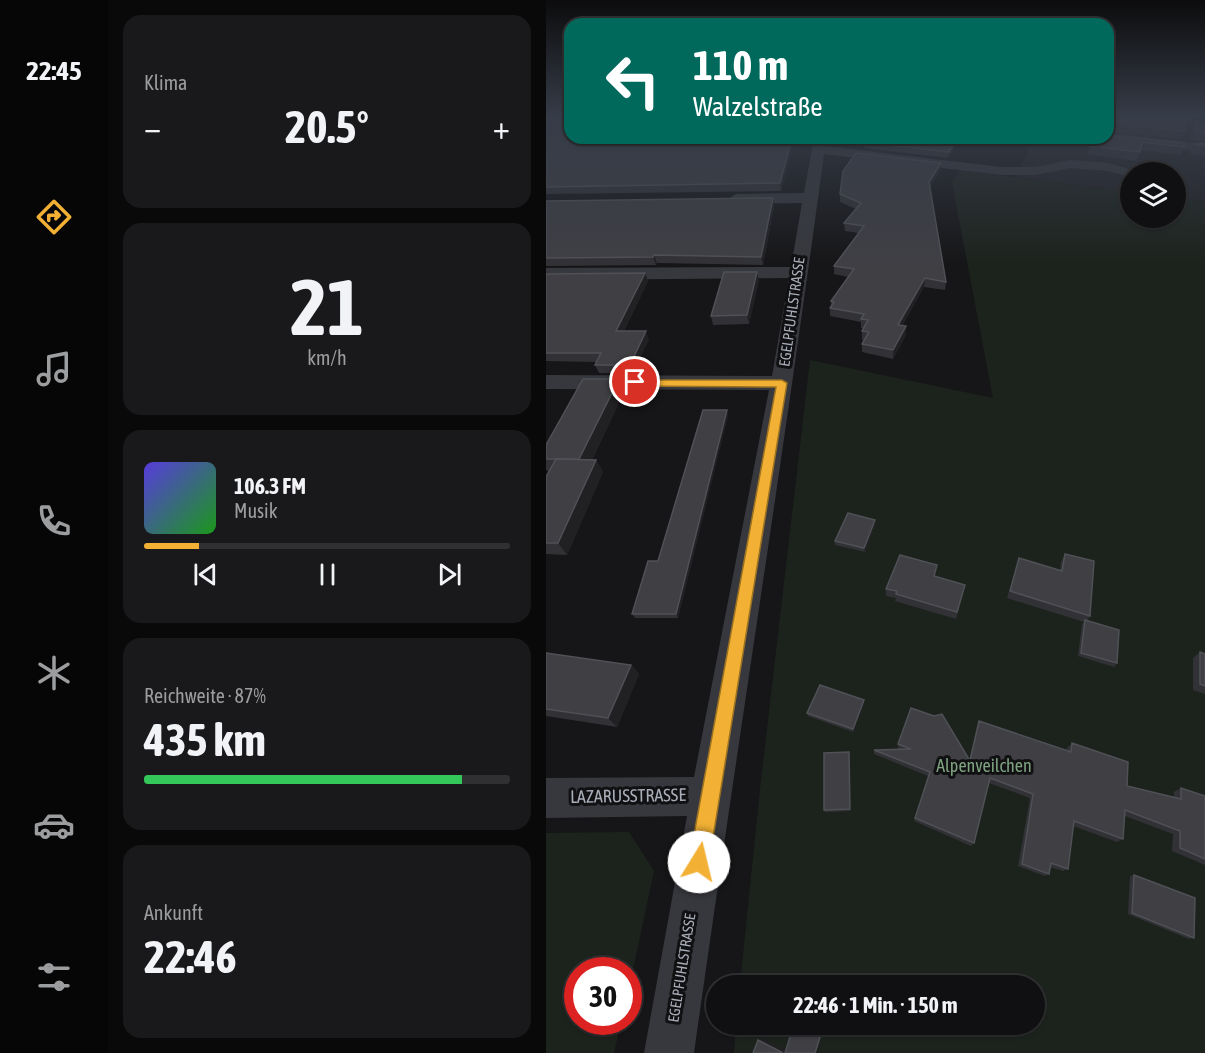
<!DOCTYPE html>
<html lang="de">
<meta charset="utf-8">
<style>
:root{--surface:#101012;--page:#19191b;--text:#f1f3f6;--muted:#9c9d9f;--line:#303032;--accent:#f2b134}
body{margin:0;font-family:"Asap Condensed",sans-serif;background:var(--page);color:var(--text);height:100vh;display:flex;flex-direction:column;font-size:22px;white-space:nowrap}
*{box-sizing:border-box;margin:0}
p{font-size:20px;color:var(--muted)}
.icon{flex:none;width:33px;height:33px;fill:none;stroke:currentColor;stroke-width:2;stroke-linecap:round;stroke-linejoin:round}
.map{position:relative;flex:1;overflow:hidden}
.sheet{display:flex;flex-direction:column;gap:15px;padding:15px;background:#09090a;width:438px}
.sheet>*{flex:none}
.banner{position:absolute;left:18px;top:18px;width:550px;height:126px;border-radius:18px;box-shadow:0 2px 4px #0004,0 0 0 2px var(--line);background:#00695c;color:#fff;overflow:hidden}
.fabs{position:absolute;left:574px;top:162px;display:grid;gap:12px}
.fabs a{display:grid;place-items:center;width:66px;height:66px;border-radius:50%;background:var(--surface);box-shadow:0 2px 4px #0004,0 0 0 2px var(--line);font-size:30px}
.speed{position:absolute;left:18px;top:957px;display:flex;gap:12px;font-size:30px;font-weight:700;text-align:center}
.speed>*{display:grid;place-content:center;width:78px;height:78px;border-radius:50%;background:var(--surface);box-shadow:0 2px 4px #0004,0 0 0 2px var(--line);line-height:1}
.speed .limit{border:9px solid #d22;background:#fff;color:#111}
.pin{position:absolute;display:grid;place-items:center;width:51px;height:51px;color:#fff;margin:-26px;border:3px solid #fff;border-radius:50%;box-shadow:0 2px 6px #0007}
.me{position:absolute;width:66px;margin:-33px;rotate:9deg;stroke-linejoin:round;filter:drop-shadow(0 0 4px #0008)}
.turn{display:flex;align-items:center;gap:21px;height:126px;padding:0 30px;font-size:27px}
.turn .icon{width:78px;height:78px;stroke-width:2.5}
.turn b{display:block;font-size:42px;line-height:51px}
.big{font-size:45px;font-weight:700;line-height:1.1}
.sheet .tile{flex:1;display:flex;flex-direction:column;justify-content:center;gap:9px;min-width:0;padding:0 21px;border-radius:18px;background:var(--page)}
.sheet .dial{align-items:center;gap:0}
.dial b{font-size:78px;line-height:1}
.song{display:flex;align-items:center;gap:18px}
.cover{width:72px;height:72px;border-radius:9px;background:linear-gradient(135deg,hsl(250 70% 55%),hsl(120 70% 35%))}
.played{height:6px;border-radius:3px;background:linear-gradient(90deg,var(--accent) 15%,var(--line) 15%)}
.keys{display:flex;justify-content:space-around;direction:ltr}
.heat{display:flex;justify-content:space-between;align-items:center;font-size:33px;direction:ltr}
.charge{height:9px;border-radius:4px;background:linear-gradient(90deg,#34c759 87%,var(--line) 0)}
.trip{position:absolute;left:160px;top:975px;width:339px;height:60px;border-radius:30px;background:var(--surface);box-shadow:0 2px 4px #0004,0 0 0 2px var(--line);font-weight:700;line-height:60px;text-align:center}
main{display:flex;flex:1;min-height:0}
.tab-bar{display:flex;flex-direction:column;width:108px;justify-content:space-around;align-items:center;background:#060607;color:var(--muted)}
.tab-bar .icon{width:42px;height:42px}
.tab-bar .current{color:var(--accent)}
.tab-bar b{font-size:27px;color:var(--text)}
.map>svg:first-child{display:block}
.built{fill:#222225}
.green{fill:#1c231d}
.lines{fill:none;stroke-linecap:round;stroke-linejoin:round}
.minor{fill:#37383d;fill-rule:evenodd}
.wall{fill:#323236}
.shaded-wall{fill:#212124}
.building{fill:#3f3f44;stroke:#4f5156;stroke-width:1.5}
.route{fill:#f2b134;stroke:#9d7322;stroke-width:1.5}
.labels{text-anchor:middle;stroke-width:6;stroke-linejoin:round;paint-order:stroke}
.street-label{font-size:15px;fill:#a8adb8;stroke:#111113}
.near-park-label{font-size:18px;fill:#7fa381;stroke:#111113}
.near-street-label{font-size:18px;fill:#a8adb8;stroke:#111113}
</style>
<main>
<nav class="tab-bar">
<b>22:45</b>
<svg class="icon current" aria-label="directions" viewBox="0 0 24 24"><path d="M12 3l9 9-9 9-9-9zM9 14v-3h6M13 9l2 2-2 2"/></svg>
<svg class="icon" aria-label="music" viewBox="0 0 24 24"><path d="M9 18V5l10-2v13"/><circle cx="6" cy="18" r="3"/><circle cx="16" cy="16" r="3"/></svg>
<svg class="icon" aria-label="phone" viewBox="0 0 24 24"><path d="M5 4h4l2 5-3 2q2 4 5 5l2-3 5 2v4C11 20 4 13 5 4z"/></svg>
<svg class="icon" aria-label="climate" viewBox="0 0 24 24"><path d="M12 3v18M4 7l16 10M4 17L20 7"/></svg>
<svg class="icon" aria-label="car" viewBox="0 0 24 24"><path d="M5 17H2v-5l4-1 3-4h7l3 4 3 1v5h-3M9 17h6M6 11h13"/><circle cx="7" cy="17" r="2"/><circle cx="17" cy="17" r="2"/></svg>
<svg class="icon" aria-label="filters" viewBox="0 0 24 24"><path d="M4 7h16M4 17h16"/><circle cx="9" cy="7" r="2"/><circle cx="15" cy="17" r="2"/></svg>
</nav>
<section class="sheet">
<div class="tile"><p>Klima</p>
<div class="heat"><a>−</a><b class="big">20.5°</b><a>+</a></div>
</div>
<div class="tile dial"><b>21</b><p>km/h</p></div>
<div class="tile">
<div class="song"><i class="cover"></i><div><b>106.3 FM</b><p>Musik</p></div></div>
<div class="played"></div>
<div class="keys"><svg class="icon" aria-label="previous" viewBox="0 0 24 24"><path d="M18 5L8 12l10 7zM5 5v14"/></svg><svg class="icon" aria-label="pause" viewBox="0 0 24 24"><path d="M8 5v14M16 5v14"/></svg><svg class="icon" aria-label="next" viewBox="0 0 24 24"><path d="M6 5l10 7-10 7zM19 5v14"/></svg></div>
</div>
<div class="tile"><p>Reichweite · 87%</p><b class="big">435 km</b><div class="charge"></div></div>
<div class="tile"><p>Ankunft</p><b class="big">22:46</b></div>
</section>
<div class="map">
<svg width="659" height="1053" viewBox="0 0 659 1053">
<rect width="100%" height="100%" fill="#161618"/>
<polygon class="built" points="563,117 612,117 659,122 659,201 630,198 630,172 585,172 585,192 471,177 487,138 562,138"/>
<g class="green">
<polygon points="414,170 585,192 585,218 630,218 630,198 659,201 659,1053 188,1053 190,1025 489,1024 489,986 194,985 214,789 264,360 447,398 406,183"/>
<polygon points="83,832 108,871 83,988 82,970 32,970 32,1022 75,1022 68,1053 0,1053 0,833"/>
</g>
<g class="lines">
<g class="minor">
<polygon points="562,133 659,144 659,152 557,140 562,138"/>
<path d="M268,138h12l-1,8 176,21h35l34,-7 39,3 29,9h-7v5l-23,-6 -38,-3 -34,7h-35l-177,-21c-40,300 -88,599 -130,899h-50l43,-237 -141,2v-40l148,-1 75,-387 -223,-1v-14l226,1 17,-98 -243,2v-12l245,-1 11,-64 -66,1 -8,-5 8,-5 68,-1z"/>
</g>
</g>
<g class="wall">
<polygon points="0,117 173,138 172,142 249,138 235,191 0,194"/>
<polygon points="562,117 645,119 642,126 639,129 636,139 562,131"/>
<polygon points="649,123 659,124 659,142 645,140 646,132"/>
<polygon points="546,138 562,138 638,147 635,155 594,150 591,161 541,154"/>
<polygon points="388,141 408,144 407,151 402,158 318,148 318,142"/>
<polygon points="659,143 659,156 644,154 647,144"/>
<polygon points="395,170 384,187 400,282 399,290 378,287 356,326 360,335 347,359 316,352 316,344 318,340 316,340 316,331 318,328 315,328 315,322 284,316 284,308 285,306 285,301 302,277 288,274 288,266 313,233 299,231 298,223 310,209 294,202 294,194"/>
<polygon points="0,201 228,206 217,265 111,263 110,265 0,266"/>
<polygon points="99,273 102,281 78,331 103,339 87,373 53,373 49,365 51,362 0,361 0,274"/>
<polygon points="213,280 203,324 167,325 165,316"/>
<polygon points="73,379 78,392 46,460 50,460 57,472 21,555 0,554 0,477 3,471 0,470 0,445"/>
<polygon points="182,415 132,618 89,618 86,614"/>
<polygon points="329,525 319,552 289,545 289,541"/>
<polygon points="519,554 544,616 541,621 571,663 568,667 532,656 536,624 538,622 461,598 473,558 514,570 515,562"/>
<polygon points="389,576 417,593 410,619 349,601 350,598 340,596 340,589"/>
<polygon points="654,652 659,654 659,694 647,690 647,658"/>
<polygon points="0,653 85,665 93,674 71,727 0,716"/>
<polygon points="318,700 318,703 307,732 262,716 261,713"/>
<polygon points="433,721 521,751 521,748 526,743 581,786 628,798 628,792 635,788 659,796 659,865 626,851 627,834 579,816 577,839 571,842 527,826 522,869 517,871 504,867 503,874 499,876 472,866 484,798 443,783 428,843 425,846 368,821 382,776 328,754 328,750 352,749 352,744 423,759 431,727"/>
<polygon points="303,752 304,811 279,812 278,810"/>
<polygon points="588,875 648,938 643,939 582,914 584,876"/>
</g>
<g class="shaded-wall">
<polygon points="645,119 642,126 636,131 639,123"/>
<polygon points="169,138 173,138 168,151 167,144"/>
<polygon points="246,138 249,138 235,191 234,183"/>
<polygon points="408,144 407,151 402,158 403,152"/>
<polygon points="395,163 395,170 382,189 383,182"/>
<polygon points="227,198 228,206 217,265 215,257"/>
<polygon points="108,255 111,263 110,265 107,257"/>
<polygon points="211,272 213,280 203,324 201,315"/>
<polygon points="99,273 102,281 74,339 70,331"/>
<polygon points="379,278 378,287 351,334 352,325"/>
<polygon points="360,326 360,335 347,359 347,350"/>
<polygon points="100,331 103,339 87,373 84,365"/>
<polygon points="73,379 78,392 40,472 33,459"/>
<polygon points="181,410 182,415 132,618 130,614"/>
<polygon points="50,460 57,472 21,555 12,543"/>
<polygon points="329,520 329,525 319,552 318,548"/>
<polygon points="85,665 93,674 71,727 62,718"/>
<polygon points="318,700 318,703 307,732 307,729"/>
<polygon points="257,1024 263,1024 277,1031 270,1053 269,1053"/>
<polygon points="215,1037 242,1051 240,1053 237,1053 212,1040"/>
</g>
<g class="building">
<polygon points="0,117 24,117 24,138 169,138 167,144 180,138 246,138 234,183 0,187"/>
<polygon points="562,117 627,117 645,119 639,123 639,131 564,123 562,125"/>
<polygon points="649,123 659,124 659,133 649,131"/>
<polygon points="562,135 638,143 638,147 596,142 594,152 544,146 546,138 562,138"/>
<polygon points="321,138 386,138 384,140 408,144 403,152 318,142"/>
<polygon points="659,143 659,146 647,144"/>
<polygon points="310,153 395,163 383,182 400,282 379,278 352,325 360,326 347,350 316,344 323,332 316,331 322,320 315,319 318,314 284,308 288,302 285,301 308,269 288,266 318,226 298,223 315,203 294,194 297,171"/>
<polygon points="227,198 215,257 108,255 107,257 0,258 0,201"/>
<polygon points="178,272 211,272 201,315 165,316"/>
<polygon points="99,273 70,331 100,331 84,365 49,365 55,353 0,353 0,274"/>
<polygon points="37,379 73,379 33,459 0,459 0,445"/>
<polygon points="157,410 181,410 130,614 86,614 102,561 112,561"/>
<polygon points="10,459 50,460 12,543 0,543 0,477"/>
<polygon points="302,513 329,520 318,548 289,541"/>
<polygon points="519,554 548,561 544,616 464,591 473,558 516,571"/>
<polygon points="354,555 391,565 388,576 419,585 411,612 350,594 351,591 340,589"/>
<polygon points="539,620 573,630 571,663 535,653"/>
<polygon points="654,652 659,654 659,686 654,684"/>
<polygon points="0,653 85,665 62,718 0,709"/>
<polygon points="274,685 318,700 307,729 261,713"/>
<polygon points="365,708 388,716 396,714 424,761 433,721 525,752 526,743 582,762 581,786 635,799 635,788 659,796 659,859 634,848 634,831 579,810 577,839 528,821 522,869 505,863 503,874 476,864 487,794 444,778 428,843 369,818 384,772 328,750 365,749 352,744"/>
<polygon points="303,752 304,809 278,810 278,753"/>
<polygon points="588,875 649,898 648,938 586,913"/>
<polygon points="248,1024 257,1024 275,1034 269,1053 239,1053"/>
<polygon points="212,1040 237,1053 207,1053"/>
</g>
<linearGradient id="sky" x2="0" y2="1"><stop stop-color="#0c0c0d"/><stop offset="0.44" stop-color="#363c48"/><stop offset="1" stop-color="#363c48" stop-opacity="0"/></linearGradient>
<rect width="659" height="264" fill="url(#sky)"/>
<polygon class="route" points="85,380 236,380 241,383 163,862 160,869 153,872 146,869 143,862 230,387 89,386 85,385"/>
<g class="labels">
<g class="street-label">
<text transform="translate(246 312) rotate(-82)" y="5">EGELPFUHLSTRASSE</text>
<text transform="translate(136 968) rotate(-81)" y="5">EGELPFUHLSTRASSE</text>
</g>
<g class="near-park-label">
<text x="438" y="772">Alpenveilchen</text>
</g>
<g class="near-street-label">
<text transform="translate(82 796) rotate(-1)" y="6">LAZARUSSTRASSE</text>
</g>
</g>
</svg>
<div class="fabs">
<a><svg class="icon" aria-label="layers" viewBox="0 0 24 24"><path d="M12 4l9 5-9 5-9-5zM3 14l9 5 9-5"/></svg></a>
</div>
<div class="speed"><div class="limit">30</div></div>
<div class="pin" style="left:89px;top:382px;background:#d93025"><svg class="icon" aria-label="arrive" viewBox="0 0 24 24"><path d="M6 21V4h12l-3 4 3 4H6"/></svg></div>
<svg class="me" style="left:153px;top:862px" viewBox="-20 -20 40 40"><circle r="19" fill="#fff"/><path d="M0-13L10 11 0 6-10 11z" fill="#f2b134"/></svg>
<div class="trip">22:46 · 1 Min. · 150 m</div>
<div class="banner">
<div class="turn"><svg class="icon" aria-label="left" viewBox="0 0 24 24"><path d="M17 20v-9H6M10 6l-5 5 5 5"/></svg><div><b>110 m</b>Walzelstraße</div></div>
</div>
</div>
</main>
